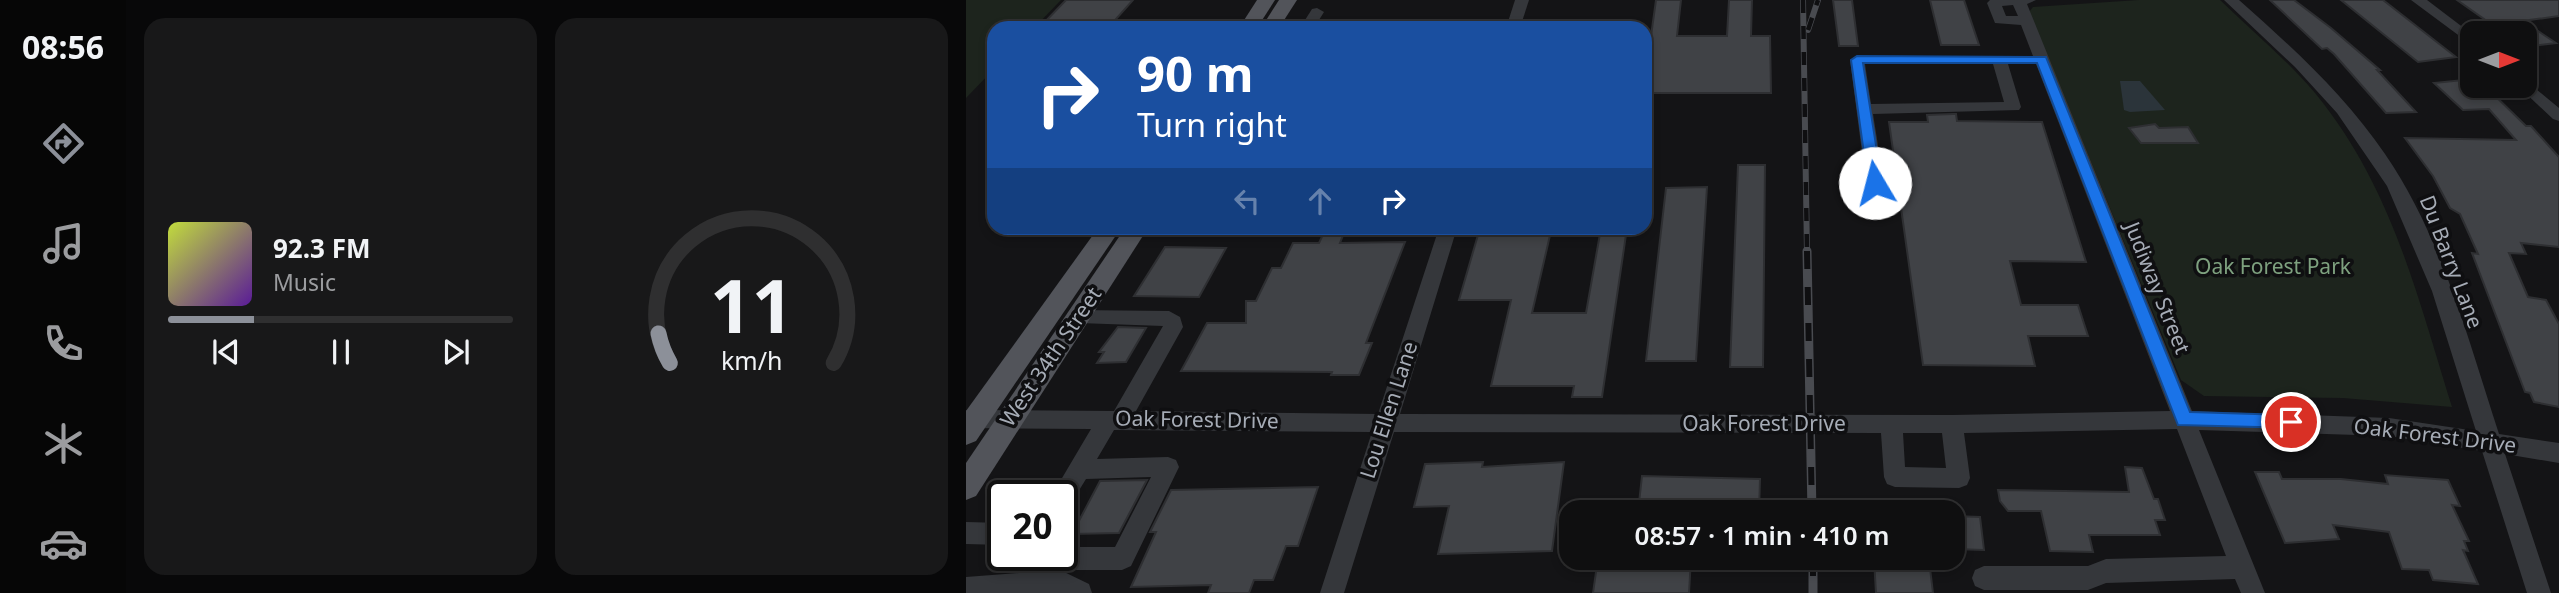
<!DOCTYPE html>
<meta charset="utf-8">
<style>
:root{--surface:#0f0f10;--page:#181819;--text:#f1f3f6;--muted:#9b9c9f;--line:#2f2f30;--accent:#8c9099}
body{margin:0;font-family:"Noto Sans",sans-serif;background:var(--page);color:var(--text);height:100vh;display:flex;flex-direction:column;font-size:26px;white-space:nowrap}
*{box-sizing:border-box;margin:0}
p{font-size:23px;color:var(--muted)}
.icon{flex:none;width:38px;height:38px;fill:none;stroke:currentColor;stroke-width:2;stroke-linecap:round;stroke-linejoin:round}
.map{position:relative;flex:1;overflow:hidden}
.panel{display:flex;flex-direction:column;gap:18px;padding:18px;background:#080809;width:840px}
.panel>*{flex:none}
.guide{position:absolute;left:21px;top:21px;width:665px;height:214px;border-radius:21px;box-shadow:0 4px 10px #0003,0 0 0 2px var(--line);background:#1a4fa0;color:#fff;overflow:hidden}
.needle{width:46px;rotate:90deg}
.fabs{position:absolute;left:1494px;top:21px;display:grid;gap:14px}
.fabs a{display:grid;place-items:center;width:77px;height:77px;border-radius:14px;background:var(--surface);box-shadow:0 4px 10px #0003,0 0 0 2px var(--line);font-size:35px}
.speed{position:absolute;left:21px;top:480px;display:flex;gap:14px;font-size:35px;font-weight:700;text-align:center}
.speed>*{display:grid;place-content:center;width:91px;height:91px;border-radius:50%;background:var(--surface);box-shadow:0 4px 10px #0003,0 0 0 2px var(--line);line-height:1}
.speed .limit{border:4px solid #111;border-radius:10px;background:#fff;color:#111}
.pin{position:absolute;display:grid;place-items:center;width:60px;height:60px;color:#fff;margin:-30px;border:4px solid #fff;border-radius:50%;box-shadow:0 2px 7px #0007}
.me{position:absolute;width:77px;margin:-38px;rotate:352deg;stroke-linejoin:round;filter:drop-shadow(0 0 5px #0008)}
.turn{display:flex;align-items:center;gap:24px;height:147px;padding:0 35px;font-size:32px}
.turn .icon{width:91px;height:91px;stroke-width:2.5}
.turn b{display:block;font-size:49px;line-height:60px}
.lanes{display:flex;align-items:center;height:66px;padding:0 35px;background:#0003;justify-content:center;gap:35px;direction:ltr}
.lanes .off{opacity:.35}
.panel .tile{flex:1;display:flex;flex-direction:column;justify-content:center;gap:10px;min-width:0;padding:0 24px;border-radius:21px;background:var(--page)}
.panel .dial{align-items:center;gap:0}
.dial svg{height:182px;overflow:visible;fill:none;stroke:var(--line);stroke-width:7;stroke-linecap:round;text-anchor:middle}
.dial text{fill:var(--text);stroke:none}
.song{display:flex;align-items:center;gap:21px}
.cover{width:84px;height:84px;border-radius:10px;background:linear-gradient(135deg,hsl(70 70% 55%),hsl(270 70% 35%))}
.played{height:7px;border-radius:4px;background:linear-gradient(90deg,var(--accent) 25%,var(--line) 25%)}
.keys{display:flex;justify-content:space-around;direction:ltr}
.panel .tiles{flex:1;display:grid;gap:18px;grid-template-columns:repeat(2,1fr)}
.trip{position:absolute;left:593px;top:500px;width:406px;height:70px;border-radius:21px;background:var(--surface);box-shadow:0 4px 10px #0003,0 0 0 2px var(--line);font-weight:600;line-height:70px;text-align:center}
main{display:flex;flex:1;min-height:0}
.tab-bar{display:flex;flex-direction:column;width:126px;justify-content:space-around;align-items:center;background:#060606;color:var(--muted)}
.tab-bar .icon{width:49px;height:49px}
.tab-bar .active{color:var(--accent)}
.tab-bar b{font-size:32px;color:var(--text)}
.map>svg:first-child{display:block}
.green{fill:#1d241d}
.water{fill:#2b343a}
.building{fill:#404246;stroke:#2e2f32;stroke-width:2}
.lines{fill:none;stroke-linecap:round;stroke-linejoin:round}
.minor{fill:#35373b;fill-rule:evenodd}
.major{fill:#52545a;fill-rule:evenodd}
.rail-far1-casing{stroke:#494b50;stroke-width:6}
.rail-casing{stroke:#494b50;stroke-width:9}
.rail-far1{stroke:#0f0f11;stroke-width:4.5;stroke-dasharray:13;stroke-linecap:butt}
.rail{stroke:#0f0f11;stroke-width:6;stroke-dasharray:18;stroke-linecap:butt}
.route{fill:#1a73e8;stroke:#114b97;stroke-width:2}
.labels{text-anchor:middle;stroke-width:7;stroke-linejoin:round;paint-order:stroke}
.street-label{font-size:21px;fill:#a6acb6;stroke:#0f0f11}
.park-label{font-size:21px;fill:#7ea17f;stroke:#0f0f11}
</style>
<main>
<nav class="tab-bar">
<b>08:56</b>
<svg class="icon active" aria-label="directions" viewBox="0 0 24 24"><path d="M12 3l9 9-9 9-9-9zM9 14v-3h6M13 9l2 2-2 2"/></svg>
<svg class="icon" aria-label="music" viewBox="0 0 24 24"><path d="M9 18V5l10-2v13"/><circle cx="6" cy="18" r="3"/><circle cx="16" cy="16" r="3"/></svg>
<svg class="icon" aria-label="phone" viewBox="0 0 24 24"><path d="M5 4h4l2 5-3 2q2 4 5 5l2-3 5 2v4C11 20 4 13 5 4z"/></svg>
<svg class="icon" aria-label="climate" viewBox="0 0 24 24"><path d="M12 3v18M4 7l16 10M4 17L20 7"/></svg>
<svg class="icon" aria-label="car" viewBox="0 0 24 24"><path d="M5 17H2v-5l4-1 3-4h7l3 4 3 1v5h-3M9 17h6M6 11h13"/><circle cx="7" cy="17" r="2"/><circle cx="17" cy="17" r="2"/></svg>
</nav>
<section class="panel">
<div class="tiles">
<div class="tile">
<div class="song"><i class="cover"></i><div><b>92.3 FM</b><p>Music</p></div></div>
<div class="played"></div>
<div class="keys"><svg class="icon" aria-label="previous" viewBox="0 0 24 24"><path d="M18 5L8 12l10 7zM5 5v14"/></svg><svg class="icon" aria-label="pause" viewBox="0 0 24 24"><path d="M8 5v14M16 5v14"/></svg><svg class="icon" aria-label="next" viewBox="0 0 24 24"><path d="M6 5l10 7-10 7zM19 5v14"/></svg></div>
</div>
<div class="tile dial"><svg viewBox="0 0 100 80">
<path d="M14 69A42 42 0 1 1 86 69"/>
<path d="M14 69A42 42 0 0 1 9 56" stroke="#8c9099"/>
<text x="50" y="56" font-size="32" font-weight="700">11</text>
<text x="50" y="72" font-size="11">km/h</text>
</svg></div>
</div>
</section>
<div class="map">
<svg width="1593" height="593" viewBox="0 0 1593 593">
<rect width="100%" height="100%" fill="#141416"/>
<g class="green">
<polygon points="0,0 95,0 68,28 28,28 28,69 0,98"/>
<path d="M1173,0h81c31,30 67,60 95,93 77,94 102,202 137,314l-109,-9 -139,-2 -23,-16 -152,-368 4,-5z"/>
</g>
<polygon class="water" points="1154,81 1174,81 1199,110 1164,112 1158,110"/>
<g class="building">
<polygon points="100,0 167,0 142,28 73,28"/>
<polygon points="690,0 715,0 711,36 761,36 763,0 786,0 785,36 804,36 805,93 679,93 679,36 685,36"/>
<polygon points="867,0 886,0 892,46 873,46"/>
<polygon points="964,0 998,0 1013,45 975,45"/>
<polygon points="1304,0 1328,0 1365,28 1414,70 1411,70 1450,112 1420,113 1368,54 1361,48 1356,49"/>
<polygon points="1375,0 1417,0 1490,57 1452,62"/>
<polygon points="1491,0 1593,0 1593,16 1557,21 1590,43 1559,47 1559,33 1538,33"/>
<polygon points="1507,79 1507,86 1519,86 1560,126 1565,126 1593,157 1593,247 1555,243 1560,254 1543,253 1562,297 1580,300 1593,324 1593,407 1568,402 1564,393 1559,392 1506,253 1512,254 1494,214 1484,208 1467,176 1439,138 1550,140 1523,109 1497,110 1468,83"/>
<polygon points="987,114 990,114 991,121 1076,122 1120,262 1044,261 1055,305 1112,305 1122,336 1062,336 1069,366 957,365 923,122 962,122 961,115"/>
<polygon points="1189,124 1193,128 1222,127 1232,143 1175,143 1163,128"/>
<polygon points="772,165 799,165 797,367 764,367"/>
<polygon points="741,187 730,361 680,361 700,188"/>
<polygon points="360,228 380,228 374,243 439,242 400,343 406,343 393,375 365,375 366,372 215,371 241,323 280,323 280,301 290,301 306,268 315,268 327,243 353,243"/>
<polygon points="514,228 582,228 581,231 585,231 566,313 620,313 635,228 661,228 636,397 606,397 608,386 525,386 545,300 493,300"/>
<polygon points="199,247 260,248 233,297 168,296"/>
<polygon points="152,327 180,328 160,362 131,363 138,352 133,352"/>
<polygon points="517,462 516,467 598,462 586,551 472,554 483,506 448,507 459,464"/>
<polygon points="1159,467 1176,468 1188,499 1192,499 1199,520 1189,520 1194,535 1123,535 1127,552 1084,551 1075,511 1042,511 1034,501 1032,490 1163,492"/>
<polygon points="1289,472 1313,472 1316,479 1375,479 1422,484 1419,475 1482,480 1494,506 1486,505 1503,541 1498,541 1502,551 1497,550 1512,584 1467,580 1463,570 1436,569 1423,532 1367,525 1373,539 1319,543"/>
<polygon points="676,476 794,479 793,513 738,513 739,504 673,503"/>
<polygon points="181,480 153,533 106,534 134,481"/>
<polygon points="352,487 332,546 320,546 307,580 288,580 283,593 242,593 245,585 165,587 190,532 184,532 205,490"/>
<polygon points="987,516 1014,517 1018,550 987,549"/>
<polygon points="632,558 725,558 723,593 627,593"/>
<polygon points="908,559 963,560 967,593 910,593"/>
</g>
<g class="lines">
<g class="minor">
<polygon points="549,0 563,0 554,28 540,28"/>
<path d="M1024,0h46l-9,4 165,407 197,7 87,13 -44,-140 -45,-105 -50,-73 -42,-46 -71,-67h15c53,47 106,95 146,154 57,83 83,185 114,280l60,9v20l-54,-9 46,139h-24l-45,-142 -93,-15 -190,-6 66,163h-24l-6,-14 -129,4 -18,7h-104l-9,-4 -3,-8 3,-8 9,-4h104l18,-7 120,-3 -49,-127 -213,4 6,45 -3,7 -8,3 -64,-1 -8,-3 -3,-7 -3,-44 -487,-1 -50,161h-24l52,-161 -258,-2 -17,29 71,-2 8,3 3,7 -48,99 -9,4h-62l29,14 3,9h-126v-16l92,-7 -30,1 -9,-4 -3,-8 2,-4h44v-8h53l36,-70 -65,2 -16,26 -8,3v-13h-10l39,-66 -125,-1v-18l148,1 49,-85 -84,-3 -7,-3 -3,-5 3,-5 97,1 11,6 3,10 -47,84 242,3 61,-186h18l-57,186 552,1 218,-4 -134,-347h-28l13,43 -2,3 -146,4 11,69 -9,6 -9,-6 -16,-123 7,-4h176l-12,-31 -26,-2 -8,-20zM1047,5l5,11h-12l-4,-10zM899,64h128l11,38 -133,2zM937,433h39l4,35 -41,-1z"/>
<polygon points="1445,0 1461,0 1507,35 1507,46"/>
<polygon points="351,8 358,12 348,28 334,28 346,9"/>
<polygon points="284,20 291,24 289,27 255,28"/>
<polygon points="1559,80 1593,108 1593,121 1587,119 1554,88 1552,86 1559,86"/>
<polygon points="0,522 37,523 37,545 0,544"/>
</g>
<g class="major">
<polygon points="291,0 309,0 291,28 273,28"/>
<polygon points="313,0 331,0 313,28 295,28"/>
<polygon points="132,228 155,228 10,441 0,445 0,411"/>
<polygon points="159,228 182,228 10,496 0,500 0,463"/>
</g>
<defs>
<g id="rail-far1">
<polyline points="837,0 841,253"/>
<polyline points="842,30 852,0"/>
</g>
<g id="rail">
<polyline points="841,251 846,513"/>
<polyline points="847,558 847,593"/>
</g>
</defs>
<use href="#rail-far1" class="rail-far1-casing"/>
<use href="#rail" class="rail-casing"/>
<use href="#rail-far1" class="rail-far1"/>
<use href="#rail" class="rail"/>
</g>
<polygon class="route" points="891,56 1080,57 1224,412 1325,415 1334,422 1331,428 1212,425 1071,63 897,63 916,183 909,187 902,183 885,60"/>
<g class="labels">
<g class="street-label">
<text transform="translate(1485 262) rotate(69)" y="7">Du Barry Lane</text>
<text transform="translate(1191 288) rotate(68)" y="7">Judiway Street</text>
<text transform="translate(85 357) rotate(-56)" y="7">West 34th Street</text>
<text transform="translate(423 410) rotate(-72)" y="7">Lou Ellen Lane</text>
<text transform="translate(231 420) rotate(1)" y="7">Oak Forest Drive</text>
<text x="798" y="431">Oak Forest Drive</text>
<text transform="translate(1469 436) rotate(7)" y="7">Oak Forest Drive</text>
</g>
<g class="park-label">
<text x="1307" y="274">Oak Forest Park</text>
</g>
</g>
</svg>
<div class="fabs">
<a><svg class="needle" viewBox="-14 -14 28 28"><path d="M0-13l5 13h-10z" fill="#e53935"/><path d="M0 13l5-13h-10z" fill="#9b9c9f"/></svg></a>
</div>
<div class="speed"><div class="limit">20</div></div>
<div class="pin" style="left:1325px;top:422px;background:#d93025"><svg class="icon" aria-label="arrive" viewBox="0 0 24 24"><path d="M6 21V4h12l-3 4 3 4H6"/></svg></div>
<svg class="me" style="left:909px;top:183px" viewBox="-20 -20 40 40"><circle r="19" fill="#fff"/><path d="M0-13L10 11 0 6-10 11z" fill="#1a73e8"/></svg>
<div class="trip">08:57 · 1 min · 410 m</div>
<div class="guide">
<div class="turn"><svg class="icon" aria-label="right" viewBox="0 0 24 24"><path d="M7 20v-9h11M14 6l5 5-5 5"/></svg><div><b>90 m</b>Turn right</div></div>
<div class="lanes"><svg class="icon off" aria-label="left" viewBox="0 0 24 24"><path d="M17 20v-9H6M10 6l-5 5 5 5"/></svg><svg class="icon off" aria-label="ahead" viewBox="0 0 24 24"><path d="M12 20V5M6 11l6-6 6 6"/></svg><svg class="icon" aria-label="right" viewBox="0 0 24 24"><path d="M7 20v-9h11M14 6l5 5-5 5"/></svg></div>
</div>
</div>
</main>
